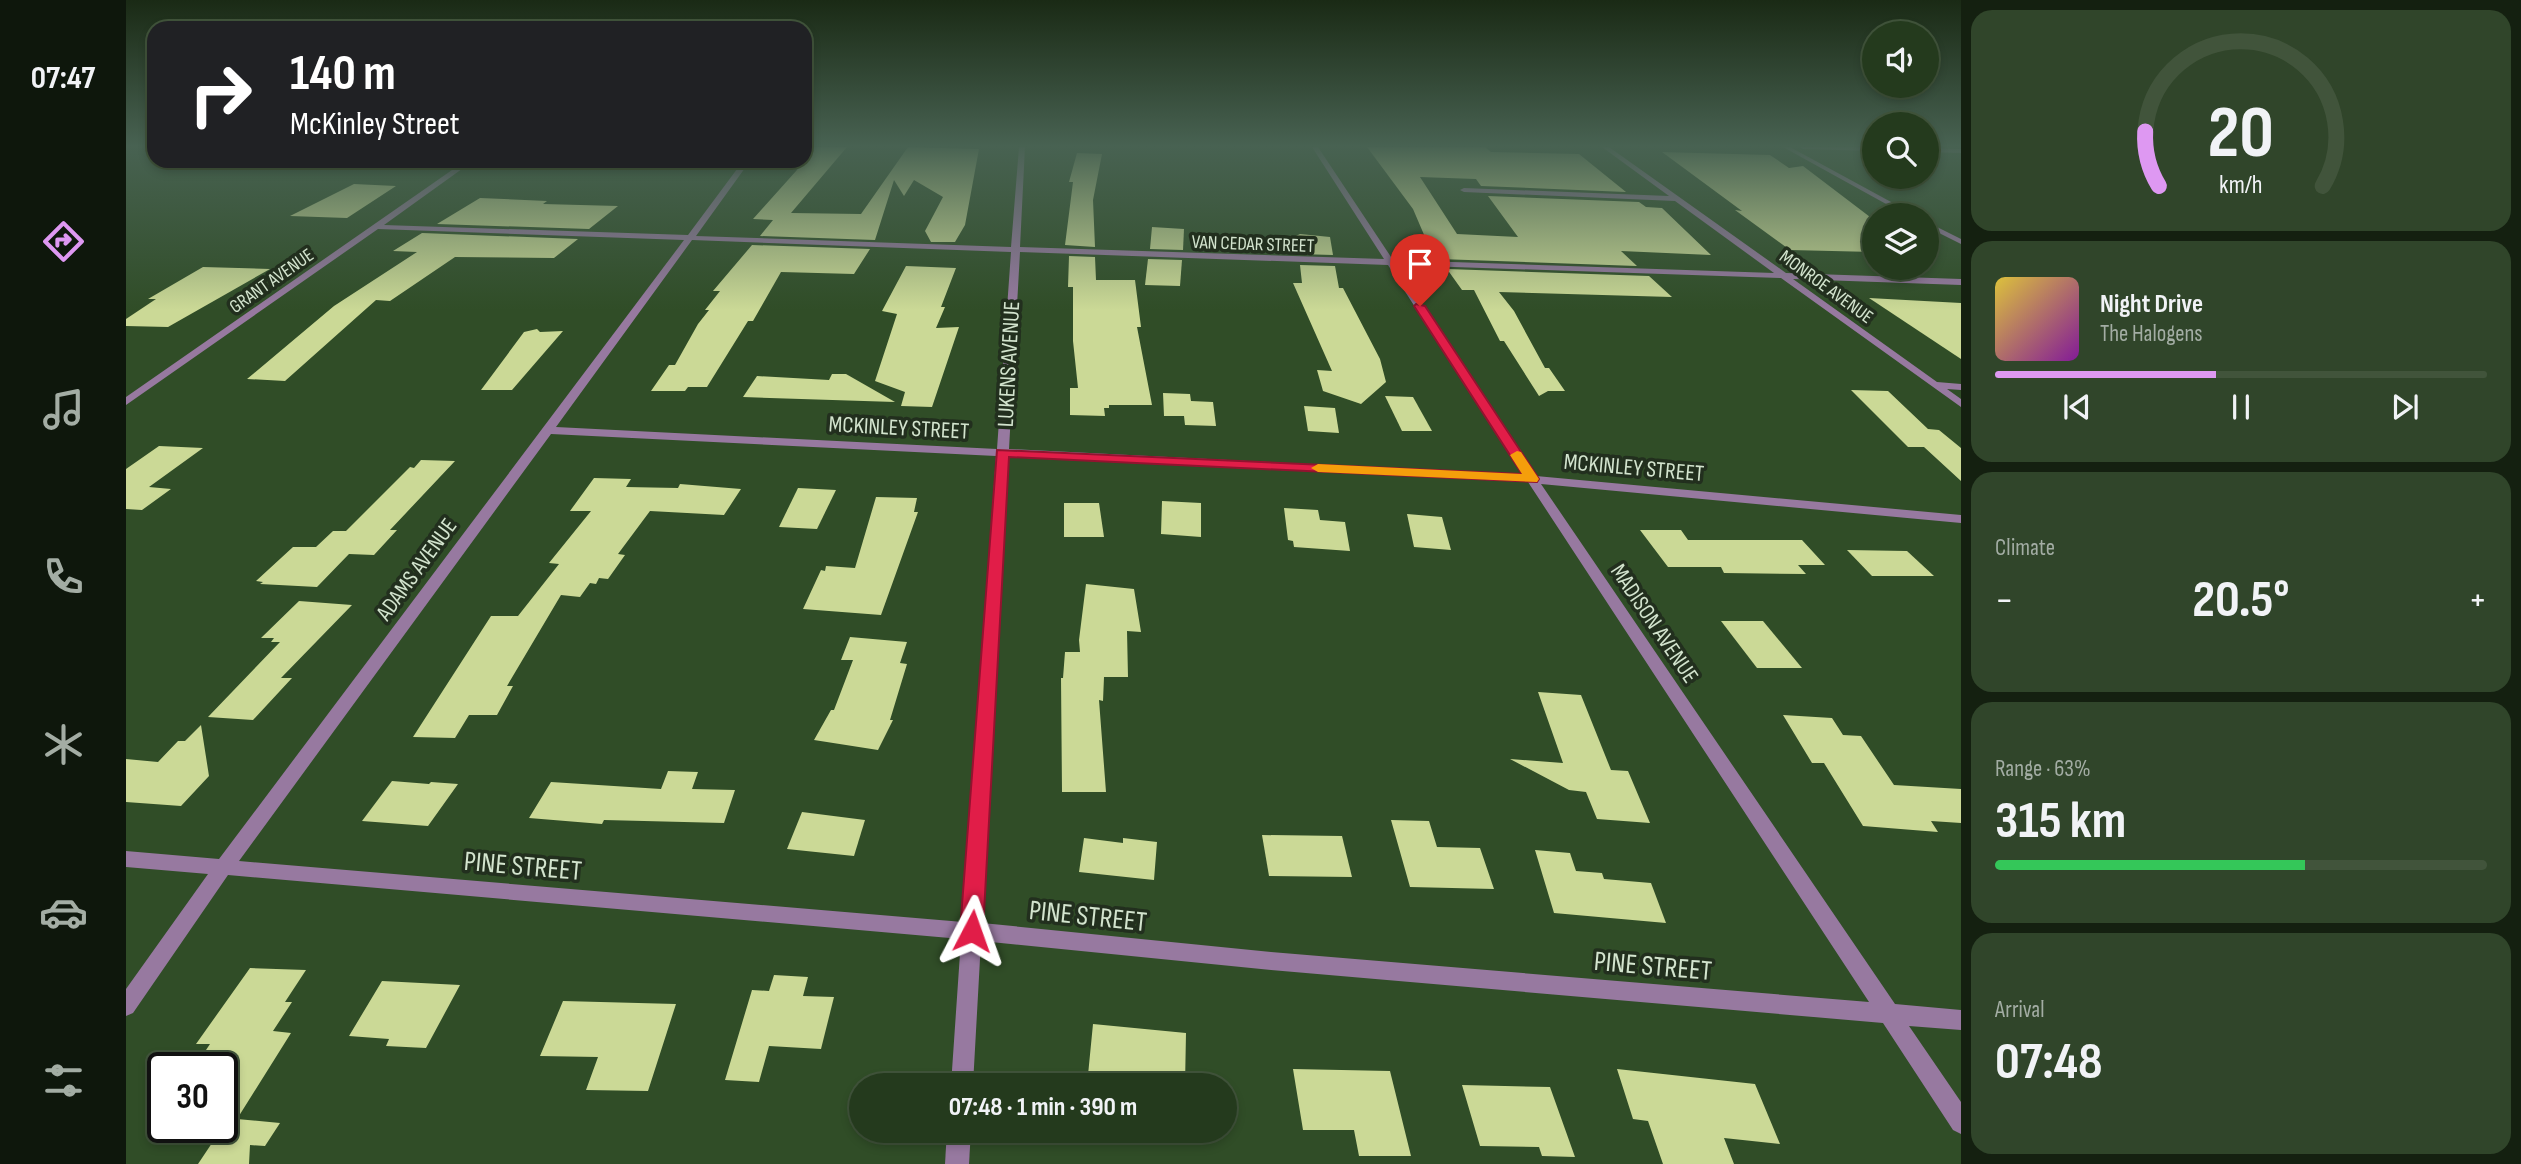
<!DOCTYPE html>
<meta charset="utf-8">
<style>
:root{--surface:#243a1d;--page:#30452a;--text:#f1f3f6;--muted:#a3ada4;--line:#41543b;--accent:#de98f2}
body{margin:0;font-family:"Sofia Sans Condensed",sans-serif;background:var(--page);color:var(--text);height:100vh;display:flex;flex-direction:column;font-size:26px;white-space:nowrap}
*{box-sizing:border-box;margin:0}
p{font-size:23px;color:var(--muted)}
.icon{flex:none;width:38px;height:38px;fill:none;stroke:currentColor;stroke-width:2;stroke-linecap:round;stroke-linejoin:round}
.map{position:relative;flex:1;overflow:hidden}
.sheet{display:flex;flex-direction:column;gap:10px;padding:10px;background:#142010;width:560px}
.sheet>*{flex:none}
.top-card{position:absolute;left:21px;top:21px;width:665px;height:147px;border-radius:21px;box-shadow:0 4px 10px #0003,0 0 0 2px var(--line);background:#202124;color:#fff;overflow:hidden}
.buttons{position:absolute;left:1736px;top:21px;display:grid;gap:14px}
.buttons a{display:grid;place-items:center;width:77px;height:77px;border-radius:50%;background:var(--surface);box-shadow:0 4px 10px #0003,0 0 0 2px var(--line);font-size:35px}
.speed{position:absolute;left:21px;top:1052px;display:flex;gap:14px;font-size:35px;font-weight:700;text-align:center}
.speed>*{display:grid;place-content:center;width:91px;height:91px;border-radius:50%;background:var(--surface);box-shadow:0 4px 10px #0003,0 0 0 2px var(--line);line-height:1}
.speed .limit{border:4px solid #111;border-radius:10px;background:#fff;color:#111}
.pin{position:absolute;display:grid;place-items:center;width:60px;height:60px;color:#fff;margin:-72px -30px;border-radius:50% 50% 50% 0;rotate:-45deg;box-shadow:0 0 7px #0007}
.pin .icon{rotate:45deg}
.me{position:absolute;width:77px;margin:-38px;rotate:4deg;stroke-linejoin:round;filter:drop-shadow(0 0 5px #0008)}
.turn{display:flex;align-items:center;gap:24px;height:147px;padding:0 28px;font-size:32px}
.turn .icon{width:91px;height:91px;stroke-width:2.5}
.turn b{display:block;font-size:49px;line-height:60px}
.big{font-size:52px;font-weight:700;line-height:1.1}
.sheet .card{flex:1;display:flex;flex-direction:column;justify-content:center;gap:10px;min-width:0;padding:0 24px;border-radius:21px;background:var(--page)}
.sheet .dial{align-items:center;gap:0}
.dial svg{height:182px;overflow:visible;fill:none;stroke:var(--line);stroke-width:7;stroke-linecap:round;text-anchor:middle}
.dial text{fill:var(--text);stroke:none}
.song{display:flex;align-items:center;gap:21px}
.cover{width:84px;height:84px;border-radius:10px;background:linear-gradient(135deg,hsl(50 70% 55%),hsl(290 70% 35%))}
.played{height:7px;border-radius:4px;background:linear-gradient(90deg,var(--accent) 45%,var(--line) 45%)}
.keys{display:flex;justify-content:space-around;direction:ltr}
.heat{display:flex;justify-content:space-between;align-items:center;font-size:38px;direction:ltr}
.charge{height:10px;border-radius:5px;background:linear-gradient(90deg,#34c759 63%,var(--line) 0)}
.trip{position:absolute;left:723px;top:1073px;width:388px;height:70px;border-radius:35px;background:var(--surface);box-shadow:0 4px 10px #0003,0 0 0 2px var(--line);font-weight:700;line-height:70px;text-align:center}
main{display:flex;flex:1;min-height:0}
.menu{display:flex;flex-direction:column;width:126px;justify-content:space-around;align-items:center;background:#0e170c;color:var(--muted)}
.menu .icon{width:49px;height:49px}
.menu .active{color:var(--accent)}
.menu b{font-size:32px;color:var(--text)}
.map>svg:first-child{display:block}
.building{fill:#cbd996}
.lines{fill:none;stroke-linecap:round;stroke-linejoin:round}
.minor{fill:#9779a0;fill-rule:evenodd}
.route{fill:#e11d48;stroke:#92132f;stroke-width:2}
.slow{fill:#f59e0b}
.labels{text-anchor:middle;stroke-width:7;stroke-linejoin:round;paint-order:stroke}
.far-street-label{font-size:19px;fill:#d3e4ce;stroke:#222f1e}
.street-label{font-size:23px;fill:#d3e4ce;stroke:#222f1e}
.near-street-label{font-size:28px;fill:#d3e4ce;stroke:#222f1e}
</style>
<main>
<nav class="menu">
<b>07:47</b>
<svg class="icon active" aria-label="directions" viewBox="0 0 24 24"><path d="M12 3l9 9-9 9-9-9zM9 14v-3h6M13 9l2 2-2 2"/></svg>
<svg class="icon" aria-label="music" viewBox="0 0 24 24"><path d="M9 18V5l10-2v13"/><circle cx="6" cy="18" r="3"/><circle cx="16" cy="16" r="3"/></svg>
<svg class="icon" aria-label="phone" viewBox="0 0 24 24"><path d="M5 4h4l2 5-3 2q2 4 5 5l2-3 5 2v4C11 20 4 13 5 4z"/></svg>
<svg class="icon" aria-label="climate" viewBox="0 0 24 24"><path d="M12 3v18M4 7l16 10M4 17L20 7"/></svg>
<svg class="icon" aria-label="car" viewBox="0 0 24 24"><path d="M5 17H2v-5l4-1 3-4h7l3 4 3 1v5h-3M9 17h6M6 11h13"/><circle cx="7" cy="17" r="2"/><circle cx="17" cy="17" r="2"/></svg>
<svg class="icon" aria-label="filters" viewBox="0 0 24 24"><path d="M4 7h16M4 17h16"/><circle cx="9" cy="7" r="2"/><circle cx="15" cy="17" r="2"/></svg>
</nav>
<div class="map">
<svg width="1835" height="1164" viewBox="0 0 1835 1164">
<rect width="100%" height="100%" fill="#304d27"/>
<g class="building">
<polygon points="679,147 721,147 665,213 735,214 782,147 853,149 839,225 829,242 805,242 799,231 817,197 788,180 778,196 768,180 749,240 634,236 647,220 627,219 679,161"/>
<polygon points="1241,147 1359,147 1365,152 1453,154 1500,192 1355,186 1350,179 1294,177 1331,234 1392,237 1362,196 1513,202 1520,207 1536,208 1585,255 1495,251 1511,266 1313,259 1302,244 1287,209"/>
<polygon points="1536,152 1644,155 1663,168 1677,166 1748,220 1748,252 1664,250 1609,210 1616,211"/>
<polygon points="951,153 976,154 967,200 969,247 939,245 947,182 943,182"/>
<polygon points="228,184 270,186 221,218 164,216"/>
<polygon points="354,198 421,201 417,204 492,206 463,229 311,224"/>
<polygon points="1026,227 1058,229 1057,250 1024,249"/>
<polygon points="296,233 452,239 428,258 329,257 264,301 250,300 159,381 121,379 208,306 291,252 267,251"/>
<polygon points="1174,234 1204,237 1207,255 1173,254 1170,236"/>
<polygon points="626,245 744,249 728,274 655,272 627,321 622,321 581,387 562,387 559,391 525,391 543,365 549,365 572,324 583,310 579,310 594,291 587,291"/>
<polygon points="943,256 969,257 970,280 1009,280 1015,327 1011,327 1026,405 983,405 983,408 978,408 979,416 944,415 944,388 952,388 947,341 947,287 942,287"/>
<polygon points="1022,259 1056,260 1054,286 1019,285"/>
<polygon points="1174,265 1209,266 1213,288 1217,288 1254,359 1260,382 1235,404 1197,391 1191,370 1206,371 1167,283 1176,283"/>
<polygon points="780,266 830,268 815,307 819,307 810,328 833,327 806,407 775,406 779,392 749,381 771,314 756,311"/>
<polygon points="77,267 144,269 42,327 0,326 0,319 30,299 22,299"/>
<polygon points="1321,269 1523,276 1546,297 1373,292 1388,311 1419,368 1423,368 1439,391 1422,391 1413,396 1378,341 1374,341 1348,290 1336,290"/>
<polygon points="1743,298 1835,303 1835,359"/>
<polygon points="411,329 414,332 437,331 386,390 355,390 398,332"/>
<polygon points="706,374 720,374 769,402 617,397 631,376 703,380"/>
<polygon points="1725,390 1762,391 1802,429 1813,430 1835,448 1835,481 1798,447 1782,447"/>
<polygon points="1037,393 1064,394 1065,401 1087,402 1090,426 1059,425 1058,416 1038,416"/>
<polygon points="1259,396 1287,397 1306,431 1276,431"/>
<polygon points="1178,406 1209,408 1213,433 1182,431"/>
<polygon points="33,446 77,448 23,487 45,489 16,510 0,509 0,469"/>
<polygon points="295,460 329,461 264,530 271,530 248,555 223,554 191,587 134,584 137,582 130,581 167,547 190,547 207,531 220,531 284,467 288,468"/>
<polygon points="468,478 505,479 500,487 552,488 554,484 615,489 598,515 524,511 492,554 499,555 482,579 473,578 470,584 464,583 454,597 435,595 381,686 387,686 371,715 343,715 329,738 287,737 365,616 392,616 433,564 423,563 465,511 444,511"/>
<polygon points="672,488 710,490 691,529 653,527"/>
<polygon points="750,497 791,498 788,512 792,512 755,615 677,609 695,570 699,571 700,566 729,568"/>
<polygon points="1036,501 1075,503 1075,537 1035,534"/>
<polygon points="938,503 973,503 978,537 938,537"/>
<polygon points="1158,508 1192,510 1194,520 1219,522 1224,551 1168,547 1167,541 1162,540"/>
<polygon points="1281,514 1316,517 1325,550 1288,547"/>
<polygon points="1514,530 1555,530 1562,540 1676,540 1699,565 1672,565 1680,574 1598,573 1595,567 1542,567"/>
<polygon points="1721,550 1781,551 1808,576 1746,576"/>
<polygon points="960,584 1008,589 1015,632 1001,631 1002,677 978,677 977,701 973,700 980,792 936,792 935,678 937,678 939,652 954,652 953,640"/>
<polygon points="173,601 226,605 155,678 166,678 127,720 82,717 154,642 145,642 148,638 135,638"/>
<polygon points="1595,621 1637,621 1676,668 1631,668"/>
<polygon points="724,637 781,642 774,663 781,664 764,720 767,720 752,750 688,740 705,710 708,710 727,660 715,660"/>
<polygon points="1412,692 1455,695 1485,770 1502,771 1524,823 1471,819 1460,792 1443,790 1384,759 1437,763"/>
<polygon points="1657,715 1706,718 1717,735 1735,736 1768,785 1835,789 1835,823 1805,821 1812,832 1737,826 1698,763 1686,763"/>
<polygon points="75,725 83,776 55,806 0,802 0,759 32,762 52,741 59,741"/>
<polygon points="542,771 572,772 566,789 609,790 598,823 478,820 476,824 403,818 425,782 535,789"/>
<polygon points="266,781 303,784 305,782 332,784 302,826 236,821"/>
<polygon points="676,812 739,820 728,856 661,849"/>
<polygon points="1265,820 1303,821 1311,847 1354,848 1368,889 1284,887"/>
<polygon points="1136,835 1216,836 1226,877 1143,876"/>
<polygon points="958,838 997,843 997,838 1031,842 1028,880 953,872"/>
<polygon points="1409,850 1444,853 1450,871 1476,873 1478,879 1525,883 1540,923 1428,913"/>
<polygon points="124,968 180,970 159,1002 166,1002 147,1031 165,1033 111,1119 154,1123 139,1146 124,1145 123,1164 72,1164 96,1128 96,1068 68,1068 84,1044 70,1044"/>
<polygon points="648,975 682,977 677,996 708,997 695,1049 643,1046 633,1082 599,1080 626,990 643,991"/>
<polygon points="256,981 334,985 300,1048 260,1046 263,1039 223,1036"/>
<polygon points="437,1001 550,1004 522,1091 460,1090 472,1057 414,1056"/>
<polygon points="967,1024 1060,1033 1059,1085 1002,1079 1002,1085 976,1085 977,1077 962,1075"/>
<polygon points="1167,1069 1264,1071 1285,1156 1233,1156 1228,1130 1177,1130"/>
<polygon points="1491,1069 1629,1084 1654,1144 1598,1138 1608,1164 1537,1164 1522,1121 1507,1119"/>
<polygon points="1336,1085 1424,1087 1449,1157 1416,1156 1413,1147 1354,1146"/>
</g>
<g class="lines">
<g class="minor">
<path d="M893,147h6l-5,100 364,12 -72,-112h6l75,113 381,13 -99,-72 -211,-9 -4,-2 4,-2 205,8 -67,-49h7l177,126 175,6v6l-168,-6 144,103 24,2v6l-14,-1 14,10v8l-180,-129 -385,-13 140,211 425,39v8l-420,-39 354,520 66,6v20l-52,-4 52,76v32l-8,-4 -70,-107 -612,-53 -290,-29 -8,144h-22l10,-146 -733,-64 -95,138 -7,3v-27l82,-115 -82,-7v-16l93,8 465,-619 -306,-11 -252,176v-8l339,-236h8l-89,64 304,10 55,-74h7l-54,75 315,11zM566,240l319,12 -14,197 -441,-22zM894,252l368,13 135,210 -514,-26zM425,434l445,22 -33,466 -724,-61zM882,457l520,25 341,520 -598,-50 -289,-29z"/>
<polygon points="1657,147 1664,147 1789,215 1780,215"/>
<polygon points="1674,147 1748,147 1748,151 1677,149"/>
<polygon points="1801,148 1835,149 1835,153 1801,152"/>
<polygon points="1801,222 1835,239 1835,244 1801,227"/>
<polygon points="821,1130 845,1130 843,1164 819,1164"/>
</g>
</g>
<linearGradient id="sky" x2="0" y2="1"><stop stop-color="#1a2a15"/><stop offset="0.47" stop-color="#486252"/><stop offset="1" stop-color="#486252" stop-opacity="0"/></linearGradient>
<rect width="1835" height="310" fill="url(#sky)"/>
<polygon class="route" points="1290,304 1299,306 1413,479 1411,482 883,457 857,931 854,938 846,941 838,938 834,931 871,450 1396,474 1288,306"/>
<polygon class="slow" points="1391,451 1395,452 1413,479 1411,482 1192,472 1185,468 1192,464 1396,474 1384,455"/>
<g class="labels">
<g class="far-street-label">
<text transform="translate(1127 243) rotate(2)" y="7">VAN CEDAR STREET</text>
<text transform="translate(145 280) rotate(-35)" y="7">GRANT AVENUE</text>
<text transform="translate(1701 286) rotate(36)" y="7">MONROE AVENUE</text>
</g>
<g class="street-label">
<text transform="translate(882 364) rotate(-87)" y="8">LUKENS AVENUE</text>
<text transform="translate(773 427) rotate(3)" y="8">MCKINLEY STREET</text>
<text transform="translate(1508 467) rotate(5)" y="8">MCKINLEY STREET</text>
<text transform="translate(290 569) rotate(-54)" y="8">ADAMS AVENUE</text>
<text transform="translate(1529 623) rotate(56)" y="8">MADISON AVENUE</text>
</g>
<g class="near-street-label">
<text transform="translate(397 865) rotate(5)" y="10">PINE STREET</text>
<text transform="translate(962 915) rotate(6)" y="10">PINE STREET</text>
<text transform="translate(1527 965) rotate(5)" y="10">PINE STREET</text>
</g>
</g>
</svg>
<div class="buttons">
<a><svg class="icon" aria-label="sound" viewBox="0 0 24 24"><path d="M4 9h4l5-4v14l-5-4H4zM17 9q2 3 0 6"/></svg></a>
<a><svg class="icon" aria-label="search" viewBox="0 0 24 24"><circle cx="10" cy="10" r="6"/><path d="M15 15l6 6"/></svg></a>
<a><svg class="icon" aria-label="layers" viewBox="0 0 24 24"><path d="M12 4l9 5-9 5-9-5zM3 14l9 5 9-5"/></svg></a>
</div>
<div class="speed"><div class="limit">30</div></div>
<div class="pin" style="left:1294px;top:306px;background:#d93025"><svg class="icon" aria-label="arrive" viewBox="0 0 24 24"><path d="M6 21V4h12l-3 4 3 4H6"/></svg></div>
<svg class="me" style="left:846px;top:931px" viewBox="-20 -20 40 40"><path d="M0-17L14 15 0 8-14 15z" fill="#e11d48" stroke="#fff" stroke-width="4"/></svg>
<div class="trip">07:48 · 1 min · 390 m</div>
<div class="top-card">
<div class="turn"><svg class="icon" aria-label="right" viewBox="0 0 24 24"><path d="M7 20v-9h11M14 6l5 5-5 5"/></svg><div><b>140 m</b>McKinley Street</div></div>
</div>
</div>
<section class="sheet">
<div class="card dial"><svg viewBox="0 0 100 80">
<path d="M14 69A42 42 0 1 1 86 69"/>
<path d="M14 69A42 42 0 0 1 8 45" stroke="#de98f2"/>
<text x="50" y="56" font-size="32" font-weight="700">20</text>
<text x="50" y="72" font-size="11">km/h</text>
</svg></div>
<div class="card">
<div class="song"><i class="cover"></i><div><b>Night Drive</b><p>The Halogens</p></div></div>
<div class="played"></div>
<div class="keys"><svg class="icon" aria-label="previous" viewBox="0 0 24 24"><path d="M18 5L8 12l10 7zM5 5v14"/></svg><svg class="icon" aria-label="pause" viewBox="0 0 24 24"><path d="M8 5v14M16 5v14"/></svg><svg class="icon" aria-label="next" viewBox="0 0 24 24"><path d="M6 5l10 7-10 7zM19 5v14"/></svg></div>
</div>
<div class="card"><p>Climate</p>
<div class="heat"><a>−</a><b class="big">20.5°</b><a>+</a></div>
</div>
<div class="card"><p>Range · 63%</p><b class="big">315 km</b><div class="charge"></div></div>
<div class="card"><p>Arrival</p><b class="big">07:48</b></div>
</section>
</main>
